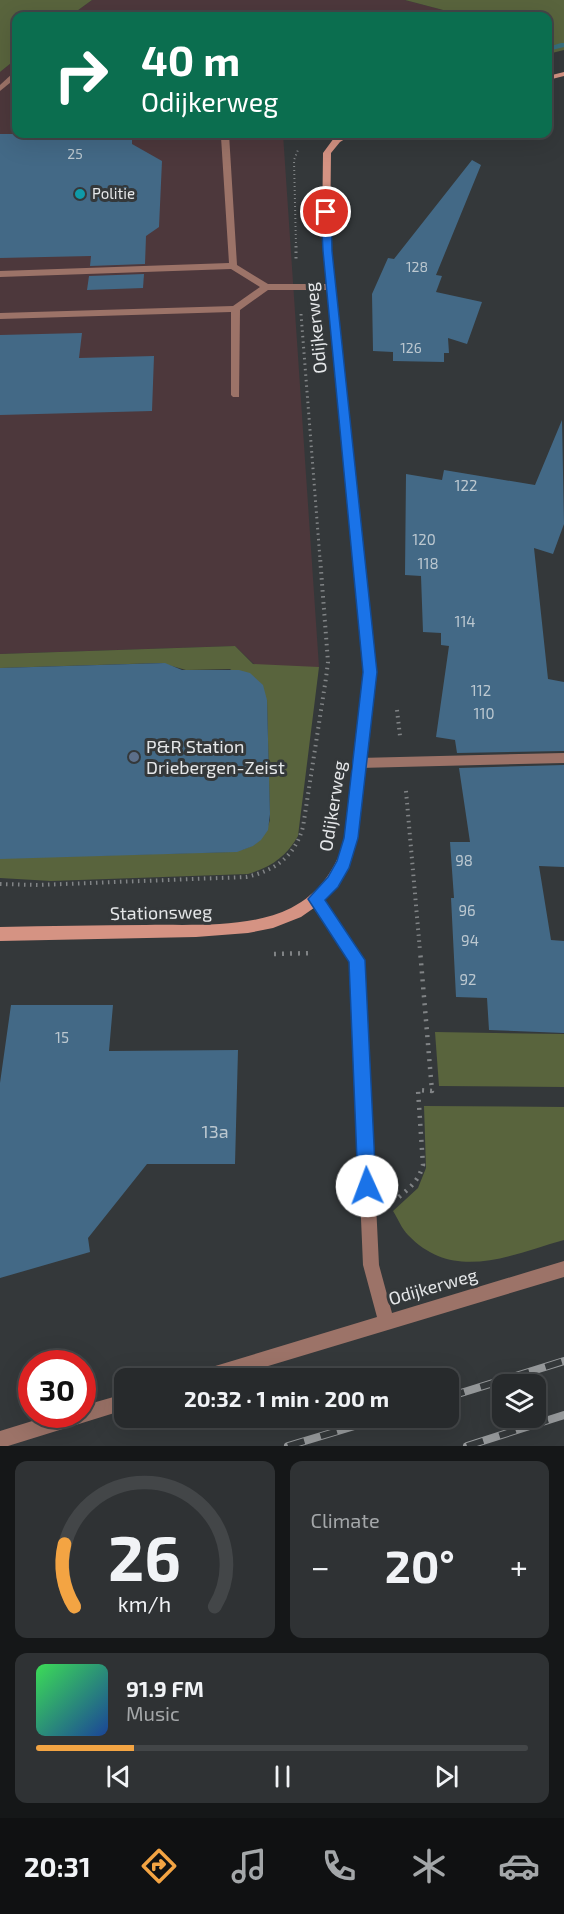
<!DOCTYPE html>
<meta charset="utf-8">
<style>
:root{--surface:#272a2c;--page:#2f3234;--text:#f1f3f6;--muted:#a4a7a9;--line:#434648;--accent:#f3a443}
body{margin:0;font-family:"Exo 2",sans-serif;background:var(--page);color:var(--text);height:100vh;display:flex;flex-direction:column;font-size:22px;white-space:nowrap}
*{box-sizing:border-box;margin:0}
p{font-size:20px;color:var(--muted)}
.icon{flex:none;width:33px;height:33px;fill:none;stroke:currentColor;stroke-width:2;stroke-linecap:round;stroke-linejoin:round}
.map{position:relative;height:1446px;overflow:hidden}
.drawer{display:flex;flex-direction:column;gap:15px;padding:15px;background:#151718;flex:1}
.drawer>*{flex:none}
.top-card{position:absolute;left:12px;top:12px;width:540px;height:126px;border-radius:12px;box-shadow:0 6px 24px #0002,0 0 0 2px var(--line);background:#0b6e4f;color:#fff;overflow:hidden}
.tools{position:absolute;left:492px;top:1374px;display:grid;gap:12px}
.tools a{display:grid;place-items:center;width:54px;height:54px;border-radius:12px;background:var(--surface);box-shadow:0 6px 24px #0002,0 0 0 2px var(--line);font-size:30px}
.speed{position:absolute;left:18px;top:1350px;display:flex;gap:12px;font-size:30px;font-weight:700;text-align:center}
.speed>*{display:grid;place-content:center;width:78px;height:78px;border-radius:50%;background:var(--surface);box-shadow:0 6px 24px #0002,0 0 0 2px var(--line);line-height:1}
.speed .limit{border:9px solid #d22;background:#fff;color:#111}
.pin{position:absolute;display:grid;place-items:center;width:51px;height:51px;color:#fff;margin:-26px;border:3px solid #fff;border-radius:50%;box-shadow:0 2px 6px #0007}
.me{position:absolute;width:66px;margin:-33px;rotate:358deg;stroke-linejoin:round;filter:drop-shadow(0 0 4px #0008)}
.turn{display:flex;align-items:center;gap:21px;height:126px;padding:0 30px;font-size:27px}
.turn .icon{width:78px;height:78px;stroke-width:2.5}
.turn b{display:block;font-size:42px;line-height:51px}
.big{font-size:45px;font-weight:700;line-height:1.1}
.drawer .tile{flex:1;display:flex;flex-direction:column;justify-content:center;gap:9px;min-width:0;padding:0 21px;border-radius:12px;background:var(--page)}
.drawer .dial{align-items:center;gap:0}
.dial svg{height:156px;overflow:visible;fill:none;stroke:var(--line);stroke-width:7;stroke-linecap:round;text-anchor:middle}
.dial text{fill:var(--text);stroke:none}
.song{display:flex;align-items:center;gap:18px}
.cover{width:72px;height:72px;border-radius:9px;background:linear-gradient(135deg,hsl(130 70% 55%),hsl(220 70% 35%))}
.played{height:6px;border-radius:3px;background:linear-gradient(90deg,var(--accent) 20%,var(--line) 20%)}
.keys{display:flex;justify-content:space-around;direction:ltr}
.heat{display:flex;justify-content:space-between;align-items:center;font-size:33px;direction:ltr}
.drawer .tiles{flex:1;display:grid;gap:15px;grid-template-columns:1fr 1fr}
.tile:last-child{grid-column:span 2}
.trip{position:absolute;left:114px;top:1368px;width:345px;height:60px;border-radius:12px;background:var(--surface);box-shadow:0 6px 24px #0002,0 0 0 2px var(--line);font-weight:700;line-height:60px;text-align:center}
.dock{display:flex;height:96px;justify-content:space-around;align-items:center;background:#101112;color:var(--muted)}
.dock .icon{width:42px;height:42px}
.dock .current{color:var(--accent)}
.dock b{font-size:27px;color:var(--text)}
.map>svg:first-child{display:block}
.commercial{fill:#4d383c}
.green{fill:#59643d}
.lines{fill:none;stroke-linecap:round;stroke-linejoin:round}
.stream{fill:#376f7d;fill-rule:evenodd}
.building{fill:#436986}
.path-far3{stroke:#818486;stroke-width:2;stroke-dasharray:1 3;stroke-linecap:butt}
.path-far2{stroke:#818486;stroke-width:3;stroke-dasharray:1.5 4;stroke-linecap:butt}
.path-far1{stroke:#818486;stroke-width:4;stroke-dasharray:1.5 4.5;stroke-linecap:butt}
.path{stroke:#818486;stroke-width:4.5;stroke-dasharray:2 6;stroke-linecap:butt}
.lane{fill:#9c7368;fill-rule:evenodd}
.street{fill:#9c7368;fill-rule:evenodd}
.secondary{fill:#d59383;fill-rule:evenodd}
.rail-casing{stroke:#96999b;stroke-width:8}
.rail{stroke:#34383a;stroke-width:6;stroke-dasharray:17;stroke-linecap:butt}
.route{fill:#1a73e8;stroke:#114b97;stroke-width:1.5}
.culture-dot{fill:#0f9aa8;stroke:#34383a;stroke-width:2}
.service-dot{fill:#5c6f8a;stroke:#34383a;stroke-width:2}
.labels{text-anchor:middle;stroke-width:6;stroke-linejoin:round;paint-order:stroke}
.far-number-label{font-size:14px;fill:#bcc8d0}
.far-poi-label{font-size:15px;fill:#e5e7e9;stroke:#34383a;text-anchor:start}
.number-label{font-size:15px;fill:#bcc8d0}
.street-label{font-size:18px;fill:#e5e7e9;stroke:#34383a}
.poi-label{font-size:18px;fill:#e5e7e9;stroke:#34383a;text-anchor:start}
.near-number-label{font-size:18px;fill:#bcc8d0}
</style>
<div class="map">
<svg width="564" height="1446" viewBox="0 0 564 1446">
<rect width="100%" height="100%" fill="#34383a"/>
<g class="commercial">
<polygon points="92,0 405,0 466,16 70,16"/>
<polygon points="16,59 16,134 283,134 319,667 257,667 235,646 0,654 0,72"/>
</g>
<g class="green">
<polygon points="0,0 92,0 70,16 16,16 16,59 0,72"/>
<polygon points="405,0 564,0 564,50 548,54 548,16 466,16"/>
<path d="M235,646l18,18 66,3 -21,169c-12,21 -27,31 -50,38l-197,7 -51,-3v-20l230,-6c23,-4 33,-9 40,-32l-3,-120 -37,-31 -44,1 -25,-7 -161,5v-14z"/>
<polygon points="435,1032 564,1034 564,1087 439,1086"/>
<path d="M424,1106l140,1v133c-54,15 -110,43 -156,-5 -6,-6 -10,-16 -15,-24l25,-23 8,-20z"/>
</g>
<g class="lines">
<polygon class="stream" points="561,43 564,43 564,47 548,51 548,47"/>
</g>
<g class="building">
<polygon points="0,134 132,134 132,144 162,161 159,227 146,236 145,264 90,266 91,256 0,258"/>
<polygon points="472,160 481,165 436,275 442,276 436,292 482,302 467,344 448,338 449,353 444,353 444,362 393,361 393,352 373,351 372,294 388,258 394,259"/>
<polygon points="144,274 143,288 87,290 89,276"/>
<polygon points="82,333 79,358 154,356 152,411 0,415 0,335"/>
<polygon points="562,420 564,524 553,554 534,548 548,679 564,682 564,751 457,753 455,740 436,737 449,646 441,645 441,633 423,632 421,576 405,575 406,474 442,480 444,470 535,485"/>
<polygon points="165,663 182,670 239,670 250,673 263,685 267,700 270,814 268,830 261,840 253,846 237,852 0,859 0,668"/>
<polygon points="564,765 564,867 539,866 551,940 564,941 564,1033 489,1030 487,998 456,997 451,898 454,898 450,842 470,842 459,768"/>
<polygon points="11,1005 113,1005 109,1051 238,1050 235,1164 147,1164 88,1238 90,1252 0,1278 0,1083"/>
</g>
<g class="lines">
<polyline class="path-far3" points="296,247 294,160 298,150"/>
<g class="path-far2">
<polyline points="296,246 296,262"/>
<polyline points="301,314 320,559"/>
</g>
<g class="path-far1">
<polyline points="397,710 400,736"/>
<polyline points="406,791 420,951"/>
<path d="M0,884l38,1 208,-8c29,-6 49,-21 57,-50l23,-149 2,-16 -8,-105"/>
</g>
<g class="path">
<polyline points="274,954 314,953"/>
<path d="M399,1197c12,-10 20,-17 24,-32l-5,-75 14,1 -12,-141"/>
</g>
<g class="lane">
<polygon points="13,73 16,73 16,78 0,91 0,85"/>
<polygon points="195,134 229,134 237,265 268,284 331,284 335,287 331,290 268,290 240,310 239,397 233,397 231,395 231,312 0,319 0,313 233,306 260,287 231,269 0,277 0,271 229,263 221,137 176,139 172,137 176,135"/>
<polygon points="564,753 564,763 359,768 355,767 353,763 355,759 359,758"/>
</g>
<g class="street">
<polygon points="315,893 320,895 364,960 379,1265 392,1313 564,1261 564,1277 228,1378 194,1378 196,1372 202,1370 377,1317 363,1265 350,962 310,903 308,899 310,895"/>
<polygon points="124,1394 124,1410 8,1446 0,1446 0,1431 55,1414 82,1414 82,1406"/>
</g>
<g class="secondary">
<polygon points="564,72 564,76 548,80 548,76"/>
<path d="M344,134h9l-13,8 -9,11 -1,80 46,439 -19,166 -8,27 -10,19 -18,19 -20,14 -28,11 -25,5 -52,4 -196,4v-14c49,-1 98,-2 146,-2 47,-1 102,4 145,-17 29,-15 45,-39 54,-70l19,-166 -42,-439 1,-80 11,-15z"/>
</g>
<defs>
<g id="rail">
<polyline points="448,1397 564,1361"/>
<polyline points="288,1446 381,1418"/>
<polyline points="467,1446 564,1415"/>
</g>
</defs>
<use href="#rail" class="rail-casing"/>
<use href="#rail" class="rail"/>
</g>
<polygon class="route" points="326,209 331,212 332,251 377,672 358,838 349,868 338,887 325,900 365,960 376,1186 373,1192 367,1194 361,1192 358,1186 349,962 308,899 328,877 337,861 344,838 363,672 323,251 321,212"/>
<circle class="culture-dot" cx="80" cy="194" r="6"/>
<circle class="service-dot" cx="134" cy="757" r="6"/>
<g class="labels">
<g class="far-number-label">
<text x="75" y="159">25</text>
<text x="417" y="272">128</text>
<text x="411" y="353">126</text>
</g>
<g class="far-poi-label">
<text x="92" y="199">Politie</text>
</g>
<g class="number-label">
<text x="466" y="491">122</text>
<text x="424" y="545">120</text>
<text x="428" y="569">118</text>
<text x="465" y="627">114</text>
<text x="481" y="696">112</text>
<text x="484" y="719">110</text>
<text x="464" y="866">98</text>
<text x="467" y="916">96</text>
<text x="470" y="946">94</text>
<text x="468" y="985">92</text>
<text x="62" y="1043">15</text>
</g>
<g class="street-label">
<text transform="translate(316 328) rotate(-96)" y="6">Odijkerweg</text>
<text transform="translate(333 806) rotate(-81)" y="6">Odijkerweg</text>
<text transform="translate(161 913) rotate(-1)" y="6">Stationsweg</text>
<text transform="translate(433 1287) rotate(-16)" y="6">Odijkerweg</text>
</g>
<g class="poi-label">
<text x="146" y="753">P&amp;R Station<tspan x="146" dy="21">Driebergen-Zeist</tspan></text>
</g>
<g class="near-number-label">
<text x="215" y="1138">13a</text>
</g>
</g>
</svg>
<div class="tools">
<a><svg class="icon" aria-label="layers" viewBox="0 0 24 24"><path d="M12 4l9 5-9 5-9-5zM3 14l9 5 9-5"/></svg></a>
</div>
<div class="speed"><div class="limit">30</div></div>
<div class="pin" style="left:326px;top:212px;background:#d93025"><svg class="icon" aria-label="arrive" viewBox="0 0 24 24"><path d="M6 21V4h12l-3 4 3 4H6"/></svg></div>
<svg class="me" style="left:367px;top:1186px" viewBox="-20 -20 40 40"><circle r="19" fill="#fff"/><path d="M0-13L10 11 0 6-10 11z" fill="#1a73e8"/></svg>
<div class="trip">20:32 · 1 min · 200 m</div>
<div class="top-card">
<div class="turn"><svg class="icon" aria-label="right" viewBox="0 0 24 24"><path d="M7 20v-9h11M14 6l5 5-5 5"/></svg><div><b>40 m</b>Odijkerweg</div></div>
</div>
</div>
<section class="drawer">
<div class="tiles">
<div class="tile dial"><svg viewBox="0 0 100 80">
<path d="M14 69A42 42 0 1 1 86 69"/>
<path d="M14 69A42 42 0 0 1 9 37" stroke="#f3a443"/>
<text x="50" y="56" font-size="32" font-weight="700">26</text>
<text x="50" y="72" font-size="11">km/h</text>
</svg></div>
<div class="tile"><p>Climate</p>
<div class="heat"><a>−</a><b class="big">20°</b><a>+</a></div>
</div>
<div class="tile">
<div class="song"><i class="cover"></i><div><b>91.9 FM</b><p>Music</p></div></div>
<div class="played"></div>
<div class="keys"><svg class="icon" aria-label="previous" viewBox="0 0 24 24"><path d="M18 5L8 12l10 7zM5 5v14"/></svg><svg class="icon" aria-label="pause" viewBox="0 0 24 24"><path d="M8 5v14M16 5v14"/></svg><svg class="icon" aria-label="next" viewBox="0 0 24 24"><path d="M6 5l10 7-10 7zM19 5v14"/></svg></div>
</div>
</div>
</section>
<nav class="dock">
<b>20:31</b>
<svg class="icon current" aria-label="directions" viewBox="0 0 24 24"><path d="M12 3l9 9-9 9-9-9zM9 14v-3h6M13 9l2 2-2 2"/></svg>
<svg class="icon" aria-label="music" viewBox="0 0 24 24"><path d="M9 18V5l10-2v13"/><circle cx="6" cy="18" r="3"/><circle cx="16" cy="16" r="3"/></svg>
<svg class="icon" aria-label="phone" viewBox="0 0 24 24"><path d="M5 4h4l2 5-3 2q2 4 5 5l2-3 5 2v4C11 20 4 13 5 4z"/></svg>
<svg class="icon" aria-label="climate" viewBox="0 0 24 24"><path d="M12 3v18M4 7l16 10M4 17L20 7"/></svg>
<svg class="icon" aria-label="car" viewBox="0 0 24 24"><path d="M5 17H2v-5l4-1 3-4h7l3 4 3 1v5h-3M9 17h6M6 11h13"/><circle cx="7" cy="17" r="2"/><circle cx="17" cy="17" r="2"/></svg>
</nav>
